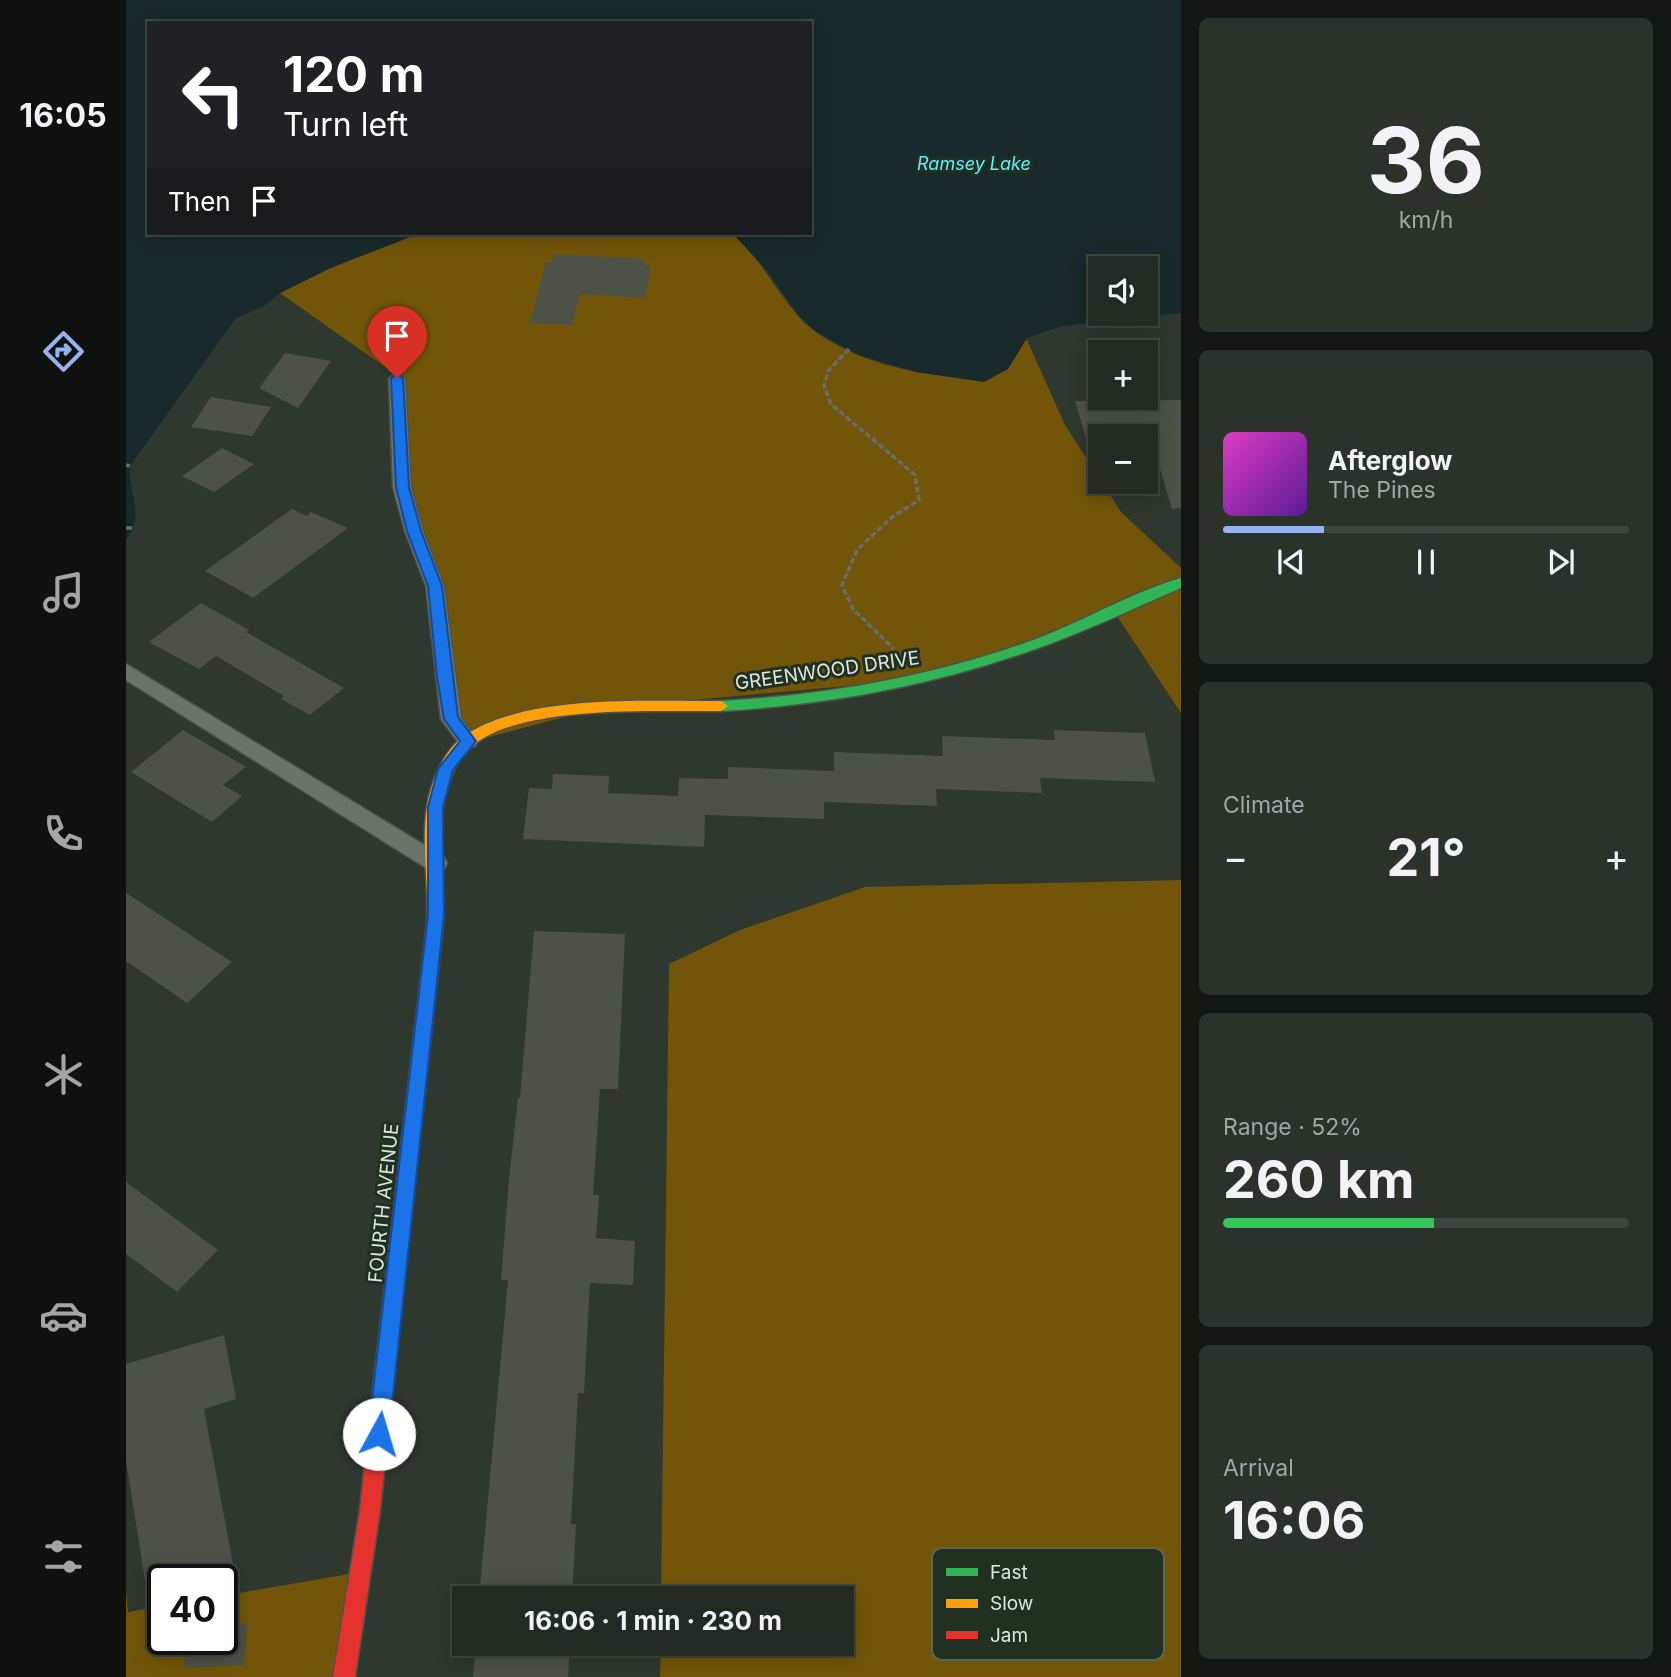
<!DOCTYPE html>
<meta charset="utf-8">
<style>
:root{--surface:#222a22;--page:#2a322a;--text:#f1f3f6;--muted:#a2a7a5;--line:#3f4640;--accent:#95b2f1}
body{margin:0;font-family:Inter,sans-serif;background:var(--page);color:var(--text);height:100vh;display:flex;flex-direction:column;font-size:26px;white-space:nowrap}
*{box-sizing:border-box;margin:0}
p{font-size:23px;color:var(--muted)}
.icon{flex:none;width:38px;height:38px;fill:none;stroke:currentColor;stroke-width:2;stroke-linecap:round;stroke-linejoin:round}
.map{position:relative;flex:1;overflow:hidden}
.details{display:flex;flex-direction:column;gap:18px;padding:18px;background:#131713;width:490px}
.details>*{flex:none}
.top-card{position:absolute;left:21px;top:21px;width:665px;height:214px;border-radius:0px;box-shadow:0 4px 18px #0003,0 0 0 2px var(--line);background:#202124;color:#fff;overflow:hidden}
.fabs{position:absolute;left:962px;top:256px;display:grid;gap:14px}
.fabs a{display:grid;place-items:center;width:70px;height:70px;border-radius:0px;background:var(--surface);box-shadow:0 4px 18px #0003,0 0 0 2px var(--line);font-size:35px}
.speed{position:absolute;left:21px;top:1564px;display:flex;gap:14px;font-size:35px;font-weight:700;text-align:center}
.speed>*{display:grid;place-content:center;width:91px;height:91px;border-radius:50%;background:var(--surface);box-shadow:0 4px 18px #0003,0 0 0 2px var(--line);line-height:1}
.speed .limit{border:4px solid #111;border-radius:10px;background:#fff;color:#111}
.pin{position:absolute;display:grid;place-items:center;width:60px;height:60px;color:#fff;margin:-72px -30px;border-radius:50% 50% 50% 0;rotate:-45deg;box-shadow:0 0 7px #0007}
.pin .icon{rotate:45deg}
.me{position:absolute;width:77px;margin:-38px;rotate:6deg;stroke-linejoin:round;filter:drop-shadow(0 0 5px #0008)}
.turn{display:flex;align-items:center;gap:24px;height:147px;padding:0 21px;font-size:32px}
.turn .icon{width:91px;height:91px;stroke-width:2.5}
.turn b{display:block;font-size:49px;line-height:60px}
.then{display:flex;align-items:center;height:66px;padding:0 21px;background:#0003;gap:14px;font-size:26px}
.big{font-size:52px;font-weight:700;line-height:1.1}
.details .card{flex:1;display:flex;flex-direction:column;justify-content:center;gap:10px;min-width:0;padding:0 24px;border-radius:10px;background:var(--page)}
.details .dial{align-items:center;gap:0}
.dial b{font-size:91px;line-height:1}
.song{display:flex;align-items:center;gap:21px}
.cover{width:84px;height:84px;border-radius:10px;background:linear-gradient(135deg,hsl(310 70% 55%),hsl(270 70% 35%))}
.played{height:7px;border-radius:4px;background:linear-gradient(90deg,var(--accent) 25%,var(--line) 25%)}
.keys{display:flex;justify-content:space-around;direction:ltr}
.heat{display:flex;justify-content:space-between;align-items:center;font-size:38px;direction:ltr}
.charge{height:10px;border-radius:5px;background:linear-gradient(90deg,#34c759 52%,var(--line) 0)}
.trip{position:absolute;left:326px;top:1586px;width:402px;height:70px;border-radius:0px;background:var(--surface);box-shadow:0 4px 18px #0003,0 0 0 2px var(--line);font-weight:700;line-height:70px;text-align:center}
main{display:flex;flex:1;min-height:0}
.dock{display:flex;flex-direction:column;width:126px;justify-content:space-around;align-items:center;background:#0e110e;color:var(--muted)}
.dock .icon{width:49px;height:49px}
.dock .current{color:var(--accent)}
.dock b{font-size:32px;color:var(--text)}
.map>svg:first-child{display:block}
.forest{fill:#725509}
.water{fill:#17292a;fill-rule:evenodd}
.building{fill:#4c5248}
.lines{fill:none;stroke-linecap:round;stroke-linejoin:round}
.lane-casing{stroke:#4b534b;stroke-width:3}
.fast-casing{stroke:#4b534b;stroke-width:3}
.slow-casing{stroke:#4b534b;stroke-width:3}
.jam-casing{stroke:#4b534b;stroke-width:3}
.path{stroke:#686e68;stroke-width:3.5;stroke-dasharray:6 2.5;stroke-linecap:butt}
.lane{fill:#6b736a;fill-rule:evenodd}
.fast{fill:#30b455;fill-rule:evenodd}
.slow{fill:#ff9f0a;fill-rule:evenodd}
.jam{fill:#e5322d;fill-rule:evenodd}
.route{fill:#1a73e8;stroke:#114b97;stroke-width:2}
.labels{text-anchor:middle;stroke-width:6;stroke-linejoin:round;paint-order:stroke}
.far-water-label{font-size:18px;font-style:italic;fill:#5eefff;stroke:#213021}
.street-label{font-size:19px;fill:#dde7dd;stroke:#213021}
.key{fill:#213021;stroke:#596759;stroke-width:2}
.key-label{font-size:19px;fill:#dde7dd}
</style>
<main>
<nav class="dock">
<b>16:05</b>
<svg class="icon current" aria-label="directions" viewBox="0 0 24 24"><path d="M12 3l9 9-9 9-9-9zM9 14v-3h6M13 9l2 2-2 2"/></svg>
<svg class="icon" aria-label="music" viewBox="0 0 24 24"><path d="M9 18V5l10-2v13"/><circle cx="6" cy="18" r="3"/><circle cx="16" cy="16" r="3"/></svg>
<svg class="icon" aria-label="phone" viewBox="0 0 24 24"><path d="M5 4h4l2 5-3 2q2 4 5 5l2-3 5 2v4C11 20 4 13 5 4z"/></svg>
<svg class="icon" aria-label="climate" viewBox="0 0 24 24"><path d="M12 3v18M4 7l16 10M4 17L20 7"/></svg>
<svg class="icon" aria-label="car" viewBox="0 0 24 24"><path d="M5 17H2v-5l4-1 3-4h7l3 4 3 1v5h-3M9 17h6M6 11h13"/><circle cx="7" cy="17" r="2"/><circle cx="17" cy="17" r="2"/></svg>
<svg class="icon" aria-label="filters" viewBox="0 0 24 24"><path d="M4 7h16M4 17h16"/><circle cx="9" cy="7" r="2"/><circle cx="15" cy="17" r="2"/></svg>
</nav>
<div class="map">
<svg width="1055" height="1677" viewBox="0 0 1055 1677">
<rect width="100%" height="100%" fill="#2e382e"/>
<g class="forest">
<path d="M294,233h312c27,24 43,56 66,83 31,35 101,57 146,59 21,1 43,-4 64,-6l18,-31 39,87 56,87 60,56v145l-66,-100 -180,65 -341,31 -123,33 -18,-24 -49,-231 -5,-110 -119,-84 51,-25z"/>
<polygon points="1055,880 1055,1677 534,1677 535,1643 716,1643 716,1598 535,1598 543,964 614,930 739,887"/>
<polygon points="240,1571 223,1677 0,1677 0,1592 2,1612 37,1606 37,1640 96,1640 96,1596"/>
</g>
<path class="water" d="M0,0h1055v313l-119,13 -35,12 -19,31 -24,13 -68,-10 -57,-17 -44,-24 -16,-15 -34,-48 -33,-35h78v-210h-661v210h271l-90,35 -50,25 -16,13 -28,12 -106,148c-2,32 16,44 -4,75zM975,268h45v45h-45z"/>
<g class="building">
<polygon points="428,254 519,259 518,265 525,265 519,298 454,294 446,325 404,323 420,262 426,262"/>
<polygon points="159,353 205,361 172,408 133,388"/>
<polygon points="85,397 145,407 126,436 65,427"/>
<polygon points="1055,400 1055,508 1046,509 1027,445 1020,445 1020,436 975,436 975,445 962,445 949,401"/>
<polygon points="96,448 128,464 88,492 56,476"/>
<polygon points="166,509 181,516 185,512 222,528 127,598 79,571"/>
<polygon points="75,603 123,630 120,632 218,688 184,715 155,699 158,696 90,656 73,669 23,642"/>
<polygon points="57,730 120,767 97,785 116,796 86,822 5,772"/>
<polygon points="928,730 1019,733 1029,782 914,778 916,793 810,789 811,806 698,802 698,819 579,815 578,847 397,839 403,788 426,789 427,774 483,776 482,793 552,796 553,778 602,779 602,767 708,771 708,752 817,756 816,736 929,740"/>
<polygon points="0,893 106,962 61,1003 0,961"/>
<polygon points="408,931 499,934 492,1089 474,1089 467,1195 473,1195 470,1238 509,1241 507,1285 464,1283 458,1393 452,1393 445,1524 450,1524 446,1598 353,1598 382,1280 375,1280 383,1179 392,1098 394,1098"/>
<polygon points="0,1182 92,1250 51,1292 0,1254"/>
<polygon points="98,1335 110,1399 78,1409 107,1564 59,1580 37,1580 37,1588 21,1593 0,1460 0,1364"/>
<polygon points="121,1623 118,1665 58,1668 61,1640 96,1640 96,1625"/>
<polygon points="350,1643 444,1643 442,1677 347,1677"/>
</g>
<g class="lines">
<defs>
<g id="lane">
<polygon points="271,373 279,378 285,487 297,531 318,586 335,718 352,741 349,746 342,748 335,746 315,719 300,586 279,531 267,487 263,378"/>
<polygon points="0,664 318,857 321,863 318,869 310,871 302,869 0,680"/>
</g>
<g id="fast">
<path d="M1055,578v10c-46,20 -91,41 -137,58 -104,38 -213,59 -323,65l-7,-5 7,-5c107,-6 212,-25 312,-61 49,-18 99,-48 148,-62z"/>
<polygon points="309,918 315,919 317,924 264,1415 261,1422 254,1425 247,1422 244,1415 301,924 303,919"/>
</g>
<path id="slow" d="M595,701l7,5 -7,5c-64,1 -207,-8 -253,39 -14,13 -20,33 -24,52 -9,40 2,82 -1,122l-2,5h-12l-2,-5c2,-39 -6,-79 0,-118 4,-24 16,-55 37,-70 63,-43 183,-34 257,-35z"/>
<polygon id="jam" points="254,1405 261,1408 264,1415 254,1510 229,1677 207,1677 234,1510 244,1415 247,1408"/>
</defs>
<use href="#lane" class="lane-casing"/>
<use href="#fast" class="fast-casing"/>
<use href="#slow" class="slow-casing"/>
<use href="#jam" class="jam-casing"/>
<g class="path">
<polyline points="723,349 702,371 698,386 705,404 789,475 793,500 765,518 731,550 716,585 727,609 768,649"/>
<polyline points="0,465 4,466"/>
<polyline points="0,528 8,528"/>
</g>
<use href="#lane" class="lane"/>
<use href="#fast" class="fast"/>
<use href="#slow" class="slow"/>
<use href="#jam" class="jam"/>
</g>
<polygon class="route" points="271,374 277,378 283,487 295,531 316,586 332,717 350,741 327,770 317,807 318,915 263,1434 260,1441 253,1444 245,1441 242,1434 302,915 302,807 312,769 334,741 318,719 311,676 302,586 281,531 270,487 265,378"/>
<g class="labels">
<g class="far-water-label">
<text x="848" y="170">Ramsey Lake</text>
</g>
<g class="street-label">
<text transform="translate(701 670) rotate(-8)" y="7">GREENWOOD DRIVE</text>
<text transform="translate(257 1203) rotate(-84)" y="7">FOURTH AVENUE</text>
</g>
</g>
<rect x="806" y="1548" width="232" height="112" rx="10" class="key"/>
<rect x="820" y="1568" width="32" height="8" fill="#30b455"/>
<rect x="820" y="1599" width="32" height="9" fill="#ff9f0a"/>
<rect x="820" y="1631" width="32" height="8" fill="#e5322d"/>
<g class="key-label">
<text x="864" y="1579">Fast</text>
<text x="864" y="1610">Slow</text>
<text x="864" y="1642">Jam</text>
</g>
</svg>
<div class="fabs">
<a><svg class="icon" aria-label="sound" viewBox="0 0 24 24"><path d="M4 9h4l5-4v14l-5-4H4zM17 9q2 3 0 6"/></svg></a>
<a>+</a>
<a>−</a>
</div>
<div class="speed"><div class="limit">40</div></div>
<div class="pin" style="left:271px;top:378px;background:#d93025"><svg class="icon" aria-label="arrive" viewBox="0 0 24 24"><path d="M6 21V4h12l-3 4 3 4H6"/></svg></div>
<svg class="me" style="left:253px;top:1434px" viewBox="-20 -20 40 40"><circle r="19" fill="#fff"/><path d="M0-13L10 11 0 6-10 11z" fill="#1a73e8"/></svg>
<div class="trip">16:06 · 1 min · 230 m</div>
<div class="top-card">
<div class="turn"><svg class="icon" aria-label="left" viewBox="0 0 24 24"><path d="M17 20v-9H6M10 6l-5 5 5 5"/></svg><div><b>120 m</b>Turn left</div></div>
<div class="then">Then<svg class="icon" aria-label="arrive" viewBox="0 0 24 24"><path d="M6 21V4h12l-3 4 3 4H6"/></svg></div>
</div>
</div>
<section class="details">
<div class="card dial"><b>36</b><p>km/h</p></div>
<div class="card">
<div class="song"><i class="cover"></i><div><b>Afterglow</b><p>The Pines</p></div></div>
<div class="played"></div>
<div class="keys"><svg class="icon" aria-label="previous" viewBox="0 0 24 24"><path d="M18 5L8 12l10 7zM5 5v14"/></svg><svg class="icon" aria-label="pause" viewBox="0 0 24 24"><path d="M8 5v14M16 5v14"/></svg><svg class="icon" aria-label="next" viewBox="0 0 24 24"><path d="M6 5l10 7-10 7zM19 5v14"/></svg></div>
</div>
<div class="card"><p>Climate</p>
<div class="heat"><a>−</a><b class="big">21°</b><a>+</a></div>
</div>
<div class="card"><p>Range · 52%</p><b class="big">260 km</b><div class="charge"></div></div>
<div class="card"><p>Arrival</p><b class="big">16:06</b></div>
</section>
</main>
